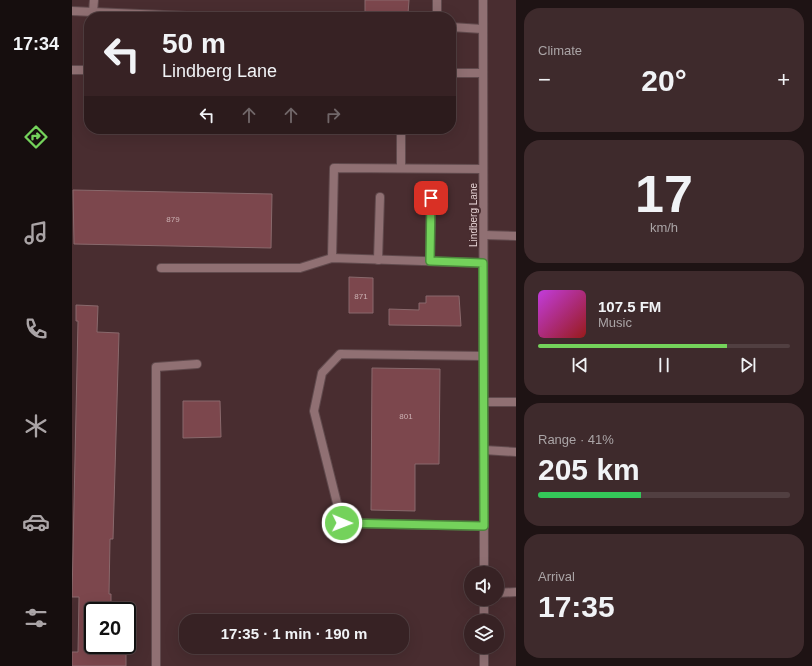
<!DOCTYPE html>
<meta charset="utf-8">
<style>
:root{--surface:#372224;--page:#3e2a2c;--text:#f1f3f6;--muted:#aaa4a6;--line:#513f41;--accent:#74d25b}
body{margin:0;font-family:Arial,sans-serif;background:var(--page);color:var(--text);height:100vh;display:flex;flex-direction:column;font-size:15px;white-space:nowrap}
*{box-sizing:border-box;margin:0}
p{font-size:13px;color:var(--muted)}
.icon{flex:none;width:22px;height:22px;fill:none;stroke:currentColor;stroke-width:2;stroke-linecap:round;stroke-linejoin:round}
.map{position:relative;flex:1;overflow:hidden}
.details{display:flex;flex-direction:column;gap:8px;padding:8px;background:#1e1314;width:296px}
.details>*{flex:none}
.banner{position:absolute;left:12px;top:12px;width:372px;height:122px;border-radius:16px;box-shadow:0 4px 16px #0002,0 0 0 1px var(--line);background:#372224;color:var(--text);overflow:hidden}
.controls{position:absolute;left:392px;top:566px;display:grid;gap:8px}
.controls a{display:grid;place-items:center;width:40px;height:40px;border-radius:50%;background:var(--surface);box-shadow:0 4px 16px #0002,0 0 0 1px var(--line);font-size:20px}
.speed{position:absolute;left:12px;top:602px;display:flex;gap:8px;font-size:20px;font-weight:700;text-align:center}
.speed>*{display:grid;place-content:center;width:52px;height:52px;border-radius:50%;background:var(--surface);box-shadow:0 4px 16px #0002,0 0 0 1px var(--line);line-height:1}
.speed .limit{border:2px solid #111;border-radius:6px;background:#fff;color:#111}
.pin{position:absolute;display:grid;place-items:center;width:34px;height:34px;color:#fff;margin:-17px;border-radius:8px;box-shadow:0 2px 6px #0006}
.me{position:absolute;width:44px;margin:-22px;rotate:91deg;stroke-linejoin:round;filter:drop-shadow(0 0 3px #0008)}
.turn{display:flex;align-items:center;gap:14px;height:84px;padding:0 12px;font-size:18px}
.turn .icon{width:52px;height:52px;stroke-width:2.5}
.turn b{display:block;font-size:28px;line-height:34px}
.lanes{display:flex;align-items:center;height:38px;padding:0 12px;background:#0003;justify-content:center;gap:20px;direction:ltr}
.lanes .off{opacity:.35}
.big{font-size:30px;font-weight:600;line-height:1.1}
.details .card{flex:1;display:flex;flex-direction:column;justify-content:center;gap:6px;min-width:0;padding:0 14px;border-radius:16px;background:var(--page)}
.details .dial{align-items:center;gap:0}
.dial b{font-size:52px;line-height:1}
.song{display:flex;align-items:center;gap:12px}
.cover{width:48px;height:48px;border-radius:6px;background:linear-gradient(135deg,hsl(290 70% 55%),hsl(0 70% 35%))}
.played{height:4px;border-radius:2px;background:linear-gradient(90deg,var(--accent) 75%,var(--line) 75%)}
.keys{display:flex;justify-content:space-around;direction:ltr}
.heat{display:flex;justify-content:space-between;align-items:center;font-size:22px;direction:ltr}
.charge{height:6px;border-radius:3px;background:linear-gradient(90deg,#34c759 41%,var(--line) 0)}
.trip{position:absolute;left:107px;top:614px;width:230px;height:40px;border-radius:16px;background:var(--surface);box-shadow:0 4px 16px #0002,0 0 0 1px var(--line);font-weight:600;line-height:40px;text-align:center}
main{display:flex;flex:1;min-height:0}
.tabs{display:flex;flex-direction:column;width:72px;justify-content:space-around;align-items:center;background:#160e0e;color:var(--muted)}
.tabs .icon{width:28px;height:28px}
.tabs .on{color:var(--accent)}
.tabs b{font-size:18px;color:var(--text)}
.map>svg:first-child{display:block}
.building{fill:#7c474d;stroke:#89696c}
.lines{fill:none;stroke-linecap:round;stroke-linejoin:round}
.service-casing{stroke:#614a4d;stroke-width:10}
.minor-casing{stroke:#614a4d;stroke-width:10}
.service{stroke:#907073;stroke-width:8}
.minor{stroke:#907073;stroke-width:8}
.route-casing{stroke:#4b883b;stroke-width:10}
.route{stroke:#74d25b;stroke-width:7}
.labels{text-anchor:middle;stroke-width:4;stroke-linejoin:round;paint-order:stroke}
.number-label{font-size:8px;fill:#cbb0b2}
.street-label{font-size:10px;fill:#e5d3d4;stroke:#492d30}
</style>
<main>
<nav class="tabs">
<b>17:34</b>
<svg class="icon on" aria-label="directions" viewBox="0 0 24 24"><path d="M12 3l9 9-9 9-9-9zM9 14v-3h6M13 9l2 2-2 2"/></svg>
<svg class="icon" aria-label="music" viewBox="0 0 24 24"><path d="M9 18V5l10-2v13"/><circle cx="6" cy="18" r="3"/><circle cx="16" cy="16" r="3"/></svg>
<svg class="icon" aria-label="phone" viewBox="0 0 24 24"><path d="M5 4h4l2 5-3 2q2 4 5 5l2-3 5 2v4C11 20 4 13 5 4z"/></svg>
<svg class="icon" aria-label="climate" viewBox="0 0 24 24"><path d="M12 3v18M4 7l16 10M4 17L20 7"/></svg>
<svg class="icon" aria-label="car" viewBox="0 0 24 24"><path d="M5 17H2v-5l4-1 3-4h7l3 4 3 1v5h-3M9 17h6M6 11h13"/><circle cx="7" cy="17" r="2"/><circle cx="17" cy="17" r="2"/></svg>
<svg class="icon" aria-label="filters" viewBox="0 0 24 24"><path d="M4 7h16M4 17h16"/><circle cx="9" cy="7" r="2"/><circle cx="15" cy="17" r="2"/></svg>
</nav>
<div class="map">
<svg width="444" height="666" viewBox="0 0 444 666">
<rect width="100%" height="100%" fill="#492d30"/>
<g class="building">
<polygon points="293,0 337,0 336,14 293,13"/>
<polygon points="1,190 200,194 199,248 2,244"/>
<polygon points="277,277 301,278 301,313 277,313"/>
<polygon points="354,296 387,296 389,326 317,325 317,309 347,310 347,303 354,303"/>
<polygon points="4,305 26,306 25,332 47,333 41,539 38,539 37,594 39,594 39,611 21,611 21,645 54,645 54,666 0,666 0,652 6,652 7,597 0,597 6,321 4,321"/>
<polygon points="300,368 368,369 367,464 343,464 343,511 299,510"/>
<polygon points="111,401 148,401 149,437 111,438"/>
</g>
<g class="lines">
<defs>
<g id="service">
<polyline points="22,0 21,12 138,17"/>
<polyline points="365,0 365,17"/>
<polyline points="0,11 21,12"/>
<polyline points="379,27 410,29"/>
<polyline points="0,70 17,70"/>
<polyline points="379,73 410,73"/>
<polyline points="329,129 329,167"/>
<polyline points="412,235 444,236"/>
<polyline points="260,258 262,168 411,169"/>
<polyline points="306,260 308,197"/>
<polyline points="358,261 359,198"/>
<polyline points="89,268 228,268 260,258 411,263"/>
<polyline points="411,356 268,354 250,373 242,411 270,523 412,526"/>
<polyline points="412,402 444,402"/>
<polyline points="412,450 444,452"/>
<polyline points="425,593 444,592"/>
<polyline points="84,666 84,367 125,364"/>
</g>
<g id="minor">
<polyline points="411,0 412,573"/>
<polyline points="412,599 412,621"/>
<polyline points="412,647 412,666"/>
</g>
</defs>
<use href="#service" class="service-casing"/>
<use href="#minor" class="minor-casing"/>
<use href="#service" class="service"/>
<use href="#minor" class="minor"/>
</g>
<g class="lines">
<defs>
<polyline id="route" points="270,523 412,526 411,263 358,261 359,198"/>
</defs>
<use href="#route" class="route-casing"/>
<use href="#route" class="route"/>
</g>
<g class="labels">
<g class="number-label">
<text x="101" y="222">879</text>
<text x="289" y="299">871</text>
<text x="334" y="419">801</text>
</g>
<g class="street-label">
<text transform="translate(401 215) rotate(-90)" y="4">Lindberg Lane</text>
</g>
</g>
</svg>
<div class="controls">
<a><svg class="icon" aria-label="sound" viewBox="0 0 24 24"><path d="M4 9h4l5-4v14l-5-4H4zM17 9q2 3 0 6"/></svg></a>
<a><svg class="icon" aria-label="layers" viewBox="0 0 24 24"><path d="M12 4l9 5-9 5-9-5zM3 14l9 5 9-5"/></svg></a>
</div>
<div class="speed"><div class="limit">20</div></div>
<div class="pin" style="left:359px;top:198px;background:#d93025"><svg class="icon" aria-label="arrive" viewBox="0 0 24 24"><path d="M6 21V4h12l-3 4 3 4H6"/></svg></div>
<svg class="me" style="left:270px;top:523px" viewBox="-20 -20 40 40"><circle r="17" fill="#74d25b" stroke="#fff" stroke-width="3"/><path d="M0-11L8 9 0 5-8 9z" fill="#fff"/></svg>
<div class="trip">17:35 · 1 min · 190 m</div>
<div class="banner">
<div class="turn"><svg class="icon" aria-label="left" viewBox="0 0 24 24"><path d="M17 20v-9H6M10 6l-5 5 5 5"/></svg><div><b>50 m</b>Lindberg Lane</div></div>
<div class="lanes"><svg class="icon" aria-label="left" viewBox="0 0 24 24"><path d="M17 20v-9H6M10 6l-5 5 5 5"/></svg><svg class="icon off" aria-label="ahead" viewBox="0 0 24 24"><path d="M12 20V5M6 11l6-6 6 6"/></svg><svg class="icon off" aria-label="ahead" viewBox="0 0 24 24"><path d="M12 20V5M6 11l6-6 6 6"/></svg><svg class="icon off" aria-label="right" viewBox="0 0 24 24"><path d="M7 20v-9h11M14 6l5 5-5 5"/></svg></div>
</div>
</div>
<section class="details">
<div class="card"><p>Climate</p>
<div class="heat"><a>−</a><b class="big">20°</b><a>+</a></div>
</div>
<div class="card dial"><b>17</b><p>km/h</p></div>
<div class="card">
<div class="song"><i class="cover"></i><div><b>107.5 FM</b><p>Music</p></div></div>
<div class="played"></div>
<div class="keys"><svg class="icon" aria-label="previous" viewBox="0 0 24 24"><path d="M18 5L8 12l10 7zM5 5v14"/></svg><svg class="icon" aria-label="pause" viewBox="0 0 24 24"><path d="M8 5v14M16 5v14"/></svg><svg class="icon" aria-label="next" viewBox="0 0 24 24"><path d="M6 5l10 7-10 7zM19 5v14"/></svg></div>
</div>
<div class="card"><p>Range · 41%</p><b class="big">205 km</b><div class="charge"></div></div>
<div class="card"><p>Arrival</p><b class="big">17:35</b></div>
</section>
</main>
